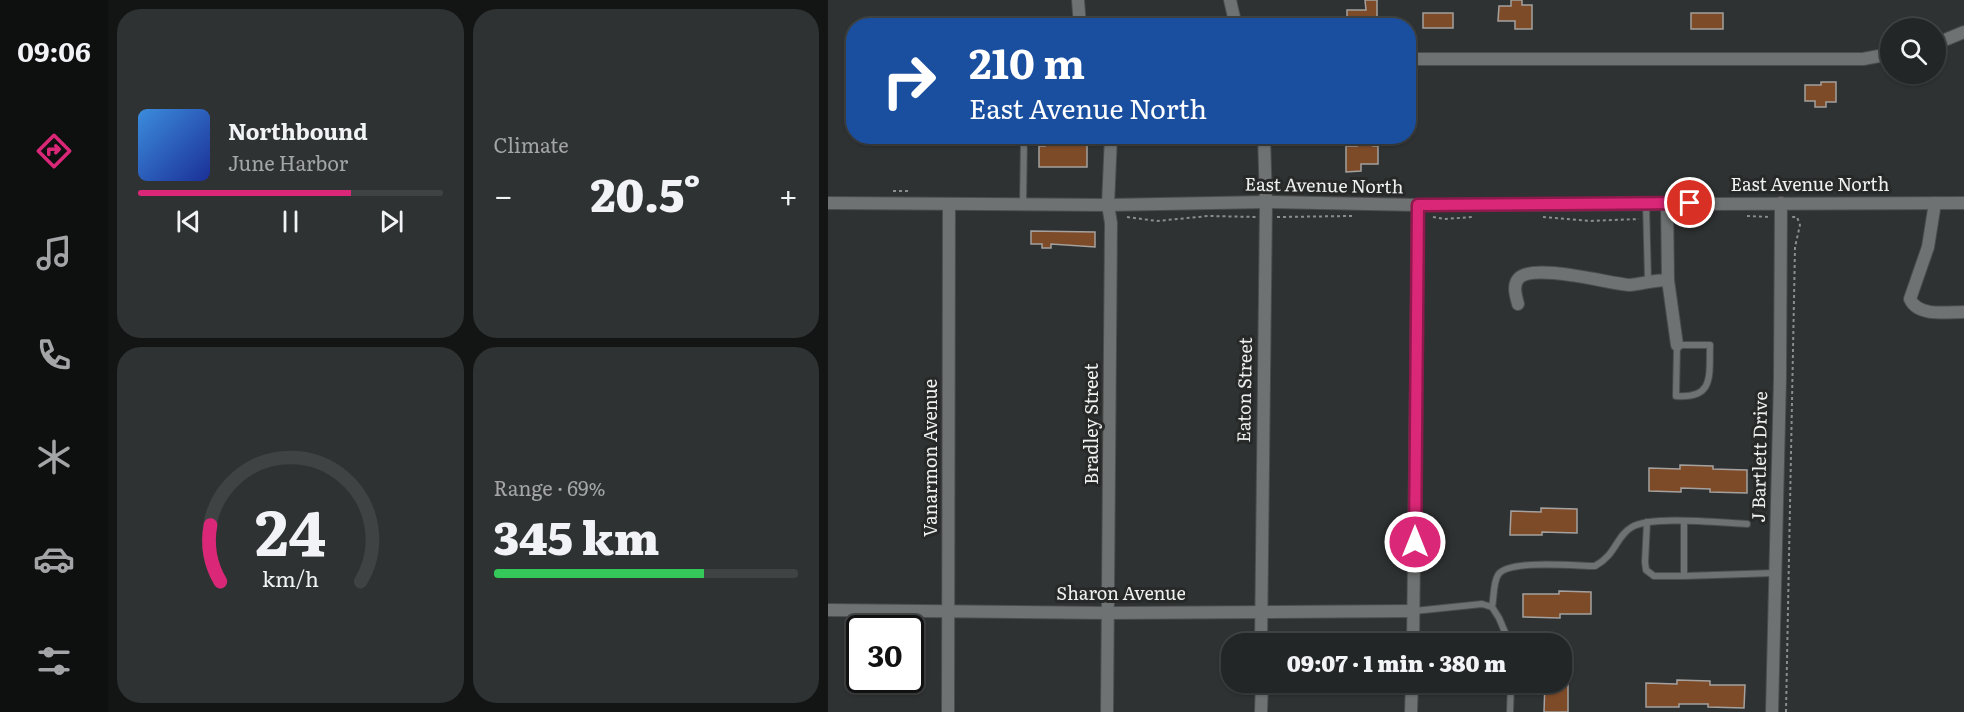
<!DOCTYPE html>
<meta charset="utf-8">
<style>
:root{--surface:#232626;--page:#2f3232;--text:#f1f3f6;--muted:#a3a5a7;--line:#404343;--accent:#db2777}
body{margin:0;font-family:Literata,serif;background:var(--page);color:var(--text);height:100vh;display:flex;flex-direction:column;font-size:22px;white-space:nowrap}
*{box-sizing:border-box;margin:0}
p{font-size:20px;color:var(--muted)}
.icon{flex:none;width:33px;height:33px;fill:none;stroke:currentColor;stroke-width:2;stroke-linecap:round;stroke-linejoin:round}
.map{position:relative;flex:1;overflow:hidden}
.drawer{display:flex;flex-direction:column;gap:9px;padding:9px;background:#131515;width:720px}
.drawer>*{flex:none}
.banner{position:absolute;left:18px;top:18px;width:570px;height:126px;border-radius:24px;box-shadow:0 2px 4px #0004,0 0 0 2px var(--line);background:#1a4fa0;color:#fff;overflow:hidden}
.fabs{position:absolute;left:1052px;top:18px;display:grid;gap:12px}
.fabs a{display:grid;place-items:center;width:66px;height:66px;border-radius:50%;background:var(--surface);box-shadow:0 2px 4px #0004,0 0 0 2px var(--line);font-size:30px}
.speed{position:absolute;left:18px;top:615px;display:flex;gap:12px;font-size:30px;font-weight:700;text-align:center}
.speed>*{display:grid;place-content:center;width:78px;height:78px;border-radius:50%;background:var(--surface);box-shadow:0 2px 4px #0004,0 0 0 2px var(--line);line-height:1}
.speed .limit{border:3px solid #111;border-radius:9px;background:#fff;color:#111}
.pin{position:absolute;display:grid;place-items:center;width:51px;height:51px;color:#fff;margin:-26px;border:3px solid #fff;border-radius:50%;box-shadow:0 2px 6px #0007}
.me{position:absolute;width:66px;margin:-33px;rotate:0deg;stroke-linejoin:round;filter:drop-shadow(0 0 4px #0008)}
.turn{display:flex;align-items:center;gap:21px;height:126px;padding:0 24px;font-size:27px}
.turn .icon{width:78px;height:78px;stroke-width:2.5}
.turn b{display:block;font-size:42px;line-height:51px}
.big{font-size:45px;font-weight:800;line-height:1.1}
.drawer .tile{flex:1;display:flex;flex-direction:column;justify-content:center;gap:9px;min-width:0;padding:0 21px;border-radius:24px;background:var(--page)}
.drawer .dial{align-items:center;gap:0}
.dial svg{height:156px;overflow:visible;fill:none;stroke:var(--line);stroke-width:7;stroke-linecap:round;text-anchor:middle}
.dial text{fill:var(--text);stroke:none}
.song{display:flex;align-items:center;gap:18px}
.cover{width:72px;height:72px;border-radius:9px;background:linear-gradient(135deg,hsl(210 70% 55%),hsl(230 70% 35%))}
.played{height:6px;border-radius:3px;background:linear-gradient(90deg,var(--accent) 70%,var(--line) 70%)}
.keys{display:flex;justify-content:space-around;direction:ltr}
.heat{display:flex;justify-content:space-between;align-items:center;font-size:33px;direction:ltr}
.charge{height:9px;border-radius:4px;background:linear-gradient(90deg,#34c759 69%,var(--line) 0)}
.drawer .tiles{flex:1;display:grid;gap:9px;grid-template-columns:repeat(2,1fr)}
.trip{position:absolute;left:393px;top:633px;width:351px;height:60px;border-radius:24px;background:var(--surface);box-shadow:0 2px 4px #0004,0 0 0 2px var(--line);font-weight:800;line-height:60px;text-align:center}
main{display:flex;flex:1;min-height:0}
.menu{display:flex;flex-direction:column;width:108px;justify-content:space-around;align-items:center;background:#0e0f0f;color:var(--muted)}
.menu .icon{width:42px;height:42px}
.menu .active{color:var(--accent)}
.menu b{font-size:27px;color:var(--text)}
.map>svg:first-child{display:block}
.building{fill:#7e4b29;stroke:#a4a19f;stroke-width:1.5}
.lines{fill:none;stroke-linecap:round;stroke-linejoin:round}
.lane-casing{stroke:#4b4d4d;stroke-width:8}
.street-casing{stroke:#4b4d4d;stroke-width:14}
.path{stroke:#8c8e8e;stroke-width:2;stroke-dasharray:3 3;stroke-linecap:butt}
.lane{stroke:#6f7272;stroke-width:6}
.street{stroke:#6f7272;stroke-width:12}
.route-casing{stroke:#8e194d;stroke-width:15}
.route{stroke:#db2777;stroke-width:10}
.labels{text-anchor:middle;stroke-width:6;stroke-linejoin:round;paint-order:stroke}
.street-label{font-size:18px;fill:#eef0f0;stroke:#262928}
</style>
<main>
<nav class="menu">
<b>09:06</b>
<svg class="icon active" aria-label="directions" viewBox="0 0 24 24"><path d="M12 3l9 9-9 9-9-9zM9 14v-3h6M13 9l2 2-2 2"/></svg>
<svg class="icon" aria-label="music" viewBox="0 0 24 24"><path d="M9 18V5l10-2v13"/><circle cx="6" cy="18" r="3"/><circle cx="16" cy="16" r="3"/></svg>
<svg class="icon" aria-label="phone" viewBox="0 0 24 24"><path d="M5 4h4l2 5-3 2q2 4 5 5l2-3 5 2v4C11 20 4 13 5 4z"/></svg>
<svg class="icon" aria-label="climate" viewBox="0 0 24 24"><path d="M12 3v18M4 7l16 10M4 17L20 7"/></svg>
<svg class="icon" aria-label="car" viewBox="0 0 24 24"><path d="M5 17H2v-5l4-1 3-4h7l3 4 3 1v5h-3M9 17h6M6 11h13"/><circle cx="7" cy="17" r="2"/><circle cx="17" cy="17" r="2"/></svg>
<svg class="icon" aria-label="filters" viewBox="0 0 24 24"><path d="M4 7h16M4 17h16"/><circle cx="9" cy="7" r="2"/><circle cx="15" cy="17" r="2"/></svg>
</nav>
<section class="drawer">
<div class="tiles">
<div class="tile">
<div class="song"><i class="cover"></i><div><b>Northbound</b><p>June Harbor</p></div></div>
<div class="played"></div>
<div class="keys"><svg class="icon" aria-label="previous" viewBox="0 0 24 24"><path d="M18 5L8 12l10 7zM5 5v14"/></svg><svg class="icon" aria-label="pause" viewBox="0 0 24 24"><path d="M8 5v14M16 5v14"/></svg><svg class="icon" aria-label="next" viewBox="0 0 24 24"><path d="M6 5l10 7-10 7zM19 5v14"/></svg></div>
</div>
<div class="tile"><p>Climate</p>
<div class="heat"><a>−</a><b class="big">20.5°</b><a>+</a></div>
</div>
<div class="tile dial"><svg viewBox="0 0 100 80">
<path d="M14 69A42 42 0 1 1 86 69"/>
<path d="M14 69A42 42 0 0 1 9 40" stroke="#db2777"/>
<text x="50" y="56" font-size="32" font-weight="700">24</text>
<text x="50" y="72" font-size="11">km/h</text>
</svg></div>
<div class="tile"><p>Range · 69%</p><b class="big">345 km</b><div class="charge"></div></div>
</div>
</section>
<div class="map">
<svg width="1136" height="712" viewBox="0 0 1136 712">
<rect width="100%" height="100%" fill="#2f3232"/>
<g class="building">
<polygon points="537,0 549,0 549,26 519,26 519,10 538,10"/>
<polygon points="683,0 694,0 694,5 704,5 704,29 687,29 687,21 670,21 671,6 683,6"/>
<rect x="595" y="13" width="30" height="15"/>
<rect x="863" y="13" width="32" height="16"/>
<polygon points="993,82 1008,82 1008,102 998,102 998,107 987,107 987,101 977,101 977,85 993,85"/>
<polygon points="217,136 259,138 259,167 211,167 211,146 217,146"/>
<polygon points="529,140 545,140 545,146 550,146 550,164 533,164 533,171 518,172 518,146 529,146"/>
<polygon points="203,231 267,232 267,247 223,244 223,248 214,248 214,244 203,244"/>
<polygon points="852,465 885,466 885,469 919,470 919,493 882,492 882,489 853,488 853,492 821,491 821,468 852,469"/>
<polygon points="713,508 749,509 749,533 714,532 714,535 682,535 683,511 713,512"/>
<polygon points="731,591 763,592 763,614 732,614 732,618 695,617 695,594 731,594"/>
<polygon points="849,680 882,681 882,685 917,685 916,708 880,707 880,704 851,704 851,707 818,707 818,683 849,684"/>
<polygon points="717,682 740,683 740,712 716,712"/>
</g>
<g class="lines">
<defs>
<g id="lane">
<polyline points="818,203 820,280"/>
<polyline points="195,204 196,136"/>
<path d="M849,345h33c-1,30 5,54 -34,51z"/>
<polyline points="819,522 817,562 818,570 826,576 856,576"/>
<polyline points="856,522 856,576 947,573"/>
<path d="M664,607c2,-9 1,-24 6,-32 9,-16 78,-9 97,-9 21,-11 21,-30 37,-39 20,-12 90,-4 115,-3"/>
<polyline points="586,611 654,604 664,607 671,618 682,644"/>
<polyline points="682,712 683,682"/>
</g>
<g id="street">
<polyline points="250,0 252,26"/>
<polyline points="402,0 408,26"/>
<polyline points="1107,44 1136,32"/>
<polyline points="580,59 1035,59 1062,54"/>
<polyline points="0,203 280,205 438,202 590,205 1136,203"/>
<polyline points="839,203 840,280 849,345"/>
<path d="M1107,203l-7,44 -18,52c8,18 37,13 54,13"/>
<path d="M690,304c-2,-8 -6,-19 1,-26 15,-15 88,5 110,7 14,-1 23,-5 39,-5"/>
<polyline points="0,610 281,613 586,611"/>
<polyline points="433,644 438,202 436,136"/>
<polyline points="585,644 590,205"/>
<polyline points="120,712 121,204"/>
<polyline points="279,712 283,223 280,205 283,136"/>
<polyline points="433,712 434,682"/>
<polyline points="583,712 584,682"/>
<polyline points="944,712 952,378 953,203"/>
</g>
</defs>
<use href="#lane" class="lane-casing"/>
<use href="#street" class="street-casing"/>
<g class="path">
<polyline points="65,191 83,191"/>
<polyline points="919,216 943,217"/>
<polyline points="299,217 329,221 380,216 428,217"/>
<polyline points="449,217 524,216"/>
<polyline points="605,217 617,219 644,217"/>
<polyline points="715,217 762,221 811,219"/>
<polyline points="958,712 967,247 972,225 969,217 964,217"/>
</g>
<use href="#lane" class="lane"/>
<use href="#street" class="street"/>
</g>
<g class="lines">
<defs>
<polyline id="route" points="587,542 590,205 862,203"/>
</defs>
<use href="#route" class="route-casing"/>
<use href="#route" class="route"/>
</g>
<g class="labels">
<g class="street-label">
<text x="982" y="191">East Avenue North</text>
<text transform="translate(496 186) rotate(1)" y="6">East Avenue North</text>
<text transform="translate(417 390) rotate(-89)" y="6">Eaton Street</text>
<text transform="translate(264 424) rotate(-90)" y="6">Bradley Street</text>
<text transform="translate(932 457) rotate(-89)" y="6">J Bartlett Drive</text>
<text transform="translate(103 458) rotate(-90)" y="6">Vanarmon Avenue</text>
<text x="293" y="600">Sharon Avenue</text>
</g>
</g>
</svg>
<div class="fabs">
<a><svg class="icon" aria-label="search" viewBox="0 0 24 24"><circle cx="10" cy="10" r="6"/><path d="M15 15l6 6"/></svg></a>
</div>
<div class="speed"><div class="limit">30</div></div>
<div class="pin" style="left:862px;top:203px;background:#d93025"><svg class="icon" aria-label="arrive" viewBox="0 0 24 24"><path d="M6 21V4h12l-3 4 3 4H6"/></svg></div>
<svg class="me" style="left:587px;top:542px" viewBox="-20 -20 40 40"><circle r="17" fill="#db2777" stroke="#fff" stroke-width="3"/><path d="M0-11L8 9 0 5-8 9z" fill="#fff"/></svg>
<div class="trip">09:07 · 1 min · 380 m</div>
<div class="banner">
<div class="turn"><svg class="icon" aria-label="right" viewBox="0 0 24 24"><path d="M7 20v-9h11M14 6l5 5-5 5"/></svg><div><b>210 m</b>East Avenue North</div></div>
</div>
</div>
</main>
